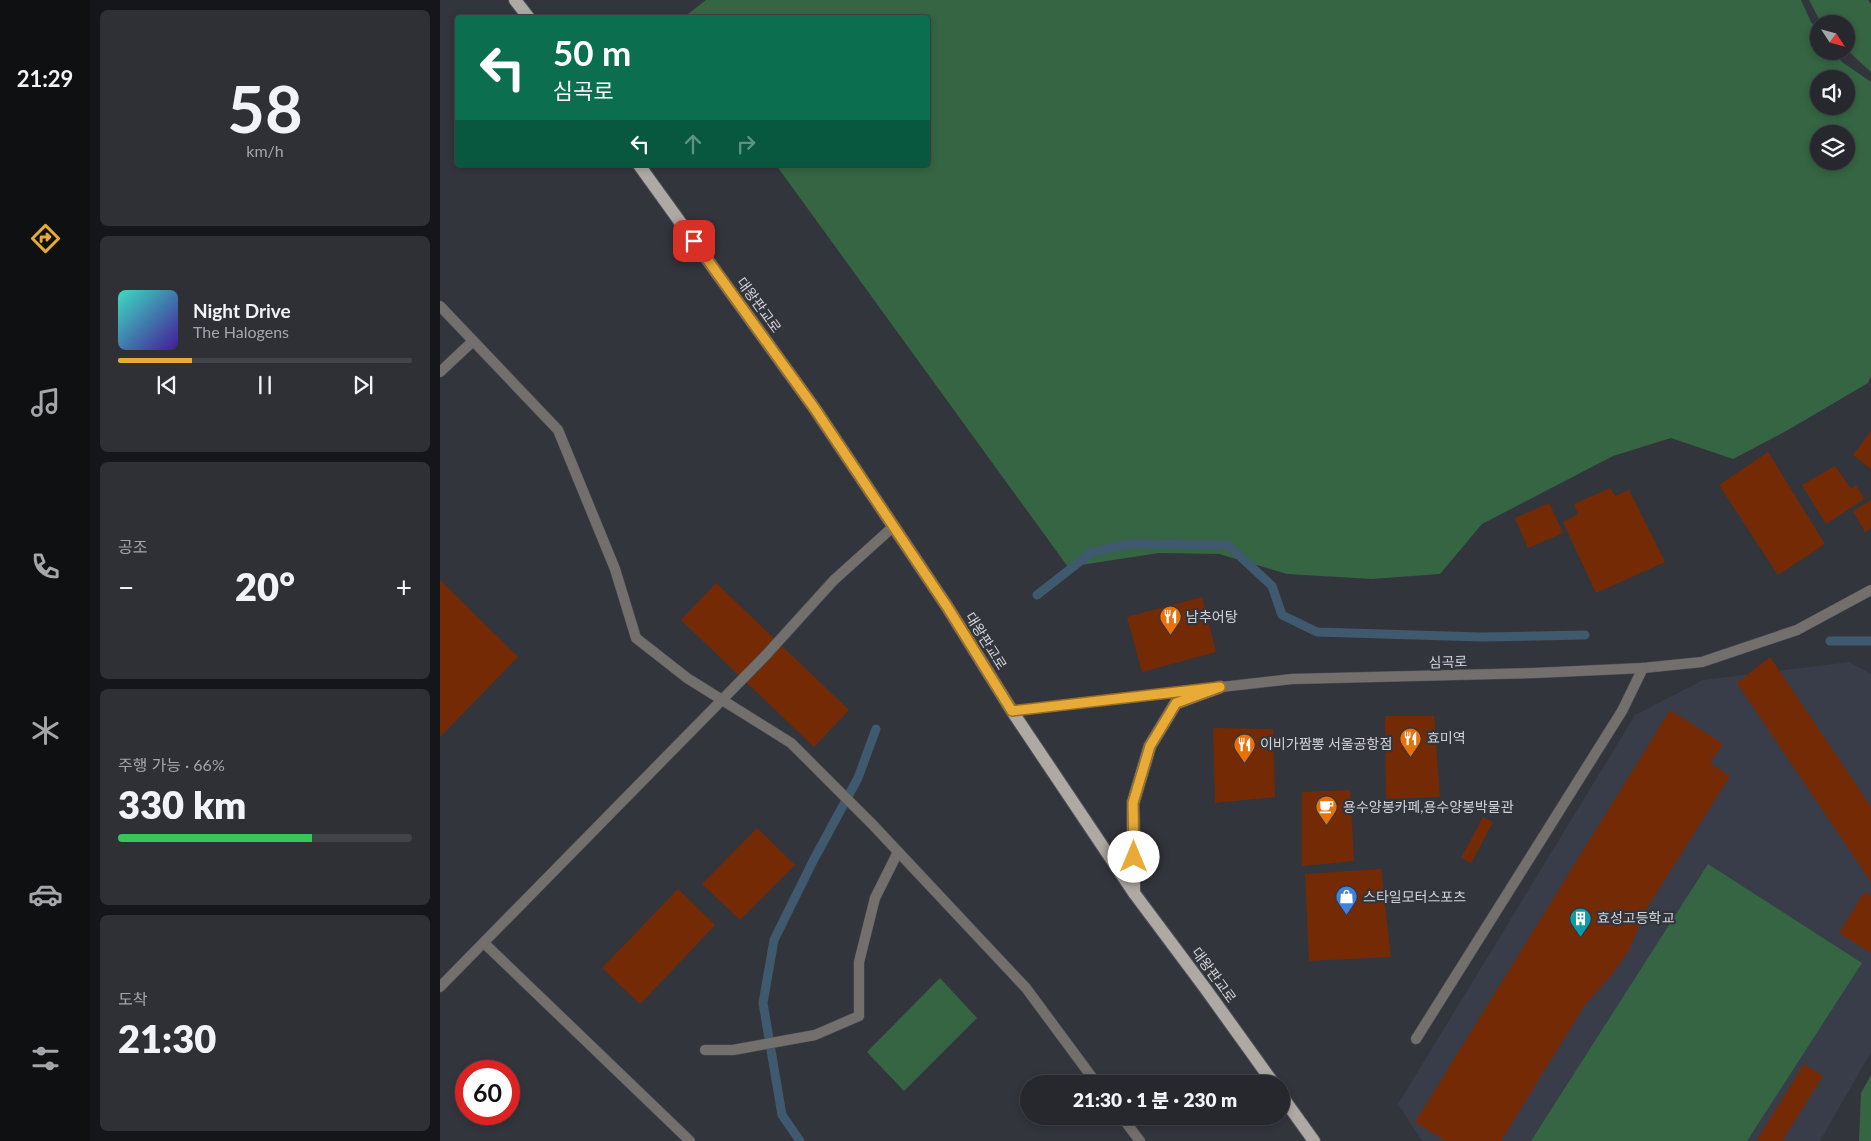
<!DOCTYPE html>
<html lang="ko">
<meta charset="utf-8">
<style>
:root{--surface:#26282d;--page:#2e3035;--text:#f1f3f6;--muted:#a4a6aa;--line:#424449;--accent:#e8ab37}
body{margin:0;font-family:Lato,"Noto Sans KR",sans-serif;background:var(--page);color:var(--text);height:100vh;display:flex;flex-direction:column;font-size:19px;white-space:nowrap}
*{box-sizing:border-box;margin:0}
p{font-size:16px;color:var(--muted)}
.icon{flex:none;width:28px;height:28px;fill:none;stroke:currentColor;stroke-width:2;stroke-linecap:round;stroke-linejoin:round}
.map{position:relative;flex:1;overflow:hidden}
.details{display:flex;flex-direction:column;gap:10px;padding:10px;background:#151619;width:350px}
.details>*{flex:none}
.guide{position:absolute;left:15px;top:15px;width:475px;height:152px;border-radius:5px;box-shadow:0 2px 8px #0003,0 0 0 1px var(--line);background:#0b6e4f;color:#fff;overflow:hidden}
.needle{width:32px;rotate:126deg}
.buttons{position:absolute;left:1370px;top:15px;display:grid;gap:10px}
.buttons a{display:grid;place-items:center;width:45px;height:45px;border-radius:50%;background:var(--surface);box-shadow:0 2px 8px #0003,0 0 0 1px var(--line);font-size:25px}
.speed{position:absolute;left:15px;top:1060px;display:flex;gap:10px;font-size:25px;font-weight:700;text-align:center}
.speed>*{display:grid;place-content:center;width:65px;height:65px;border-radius:50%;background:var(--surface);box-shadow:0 2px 8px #0003,0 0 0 1px var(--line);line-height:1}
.speed .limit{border:8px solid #d22;background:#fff;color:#111}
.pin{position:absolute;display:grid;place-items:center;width:42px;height:42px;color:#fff;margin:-21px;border-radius:10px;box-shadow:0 2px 8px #0006}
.me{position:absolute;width:55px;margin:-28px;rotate:0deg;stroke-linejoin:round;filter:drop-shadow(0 0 4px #0008)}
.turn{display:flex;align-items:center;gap:18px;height:105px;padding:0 15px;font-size:22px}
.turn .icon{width:65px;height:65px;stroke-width:2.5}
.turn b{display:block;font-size:35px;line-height:42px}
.lanes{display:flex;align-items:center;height:48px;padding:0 15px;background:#0003;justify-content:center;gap:25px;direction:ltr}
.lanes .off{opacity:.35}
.big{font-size:38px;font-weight:800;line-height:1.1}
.details .tile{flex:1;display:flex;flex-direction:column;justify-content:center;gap:8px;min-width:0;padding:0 18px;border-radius:8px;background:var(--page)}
.details .dial{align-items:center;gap:0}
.dial b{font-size:65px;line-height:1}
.song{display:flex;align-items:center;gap:15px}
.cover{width:60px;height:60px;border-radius:8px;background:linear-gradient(135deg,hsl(170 70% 55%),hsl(260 70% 35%))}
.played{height:5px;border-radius:2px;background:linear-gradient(90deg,var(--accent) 25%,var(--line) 25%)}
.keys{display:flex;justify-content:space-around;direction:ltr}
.heat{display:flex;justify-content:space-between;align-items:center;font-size:28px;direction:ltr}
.charge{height:8px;border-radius:4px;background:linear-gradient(90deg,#34c759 66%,var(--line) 0)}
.trip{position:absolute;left:580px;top:1075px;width:270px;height:50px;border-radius:25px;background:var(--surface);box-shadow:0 2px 8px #0003,0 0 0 1px var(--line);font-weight:800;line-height:50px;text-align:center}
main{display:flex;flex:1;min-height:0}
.tab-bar{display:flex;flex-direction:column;width:90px;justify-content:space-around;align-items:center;background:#0f1012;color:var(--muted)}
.tab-bar .icon{width:35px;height:35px}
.tab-bar .on{color:var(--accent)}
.tab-bar b{font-size:22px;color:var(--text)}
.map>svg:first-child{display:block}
.built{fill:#393c49}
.green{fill:#356542;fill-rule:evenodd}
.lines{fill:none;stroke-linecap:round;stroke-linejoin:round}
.stream{stroke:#3f5a6f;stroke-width:9}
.building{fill:#742b05}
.lane-casing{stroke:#4f5158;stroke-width:11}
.street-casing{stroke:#4f5158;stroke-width:11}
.primary-casing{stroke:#4f5158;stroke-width:14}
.lane{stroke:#726f6c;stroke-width:10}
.street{stroke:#726f6c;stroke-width:10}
.primary{stroke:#aea9a2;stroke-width:12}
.route-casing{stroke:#976f24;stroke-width:12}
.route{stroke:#e8ab37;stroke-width:9}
.labels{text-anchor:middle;stroke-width:4.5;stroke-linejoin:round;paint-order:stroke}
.street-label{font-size:14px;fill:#d1d2d7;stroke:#33353c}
.poi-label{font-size:14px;fill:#d1d2d7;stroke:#33353c;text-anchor:start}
</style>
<main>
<nav class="tab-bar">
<b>21:29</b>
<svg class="icon on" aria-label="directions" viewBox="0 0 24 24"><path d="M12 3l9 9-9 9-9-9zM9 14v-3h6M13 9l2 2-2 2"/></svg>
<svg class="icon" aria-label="music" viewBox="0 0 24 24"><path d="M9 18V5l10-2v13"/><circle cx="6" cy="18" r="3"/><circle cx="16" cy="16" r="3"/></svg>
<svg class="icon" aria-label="phone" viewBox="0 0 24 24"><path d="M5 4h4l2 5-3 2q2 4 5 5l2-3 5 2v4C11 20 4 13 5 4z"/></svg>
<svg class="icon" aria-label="climate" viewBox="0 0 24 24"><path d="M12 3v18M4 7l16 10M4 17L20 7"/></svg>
<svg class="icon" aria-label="car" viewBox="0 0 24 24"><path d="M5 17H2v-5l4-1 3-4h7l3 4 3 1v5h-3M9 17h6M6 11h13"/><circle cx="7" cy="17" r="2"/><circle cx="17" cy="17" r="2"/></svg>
<svg class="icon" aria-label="filters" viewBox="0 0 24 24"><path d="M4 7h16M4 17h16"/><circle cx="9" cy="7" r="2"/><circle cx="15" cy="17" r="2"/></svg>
</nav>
<section class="details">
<div class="tile dial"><b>58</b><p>km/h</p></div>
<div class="tile">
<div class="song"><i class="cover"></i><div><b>Night Drive</b><p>The Halogens</p></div></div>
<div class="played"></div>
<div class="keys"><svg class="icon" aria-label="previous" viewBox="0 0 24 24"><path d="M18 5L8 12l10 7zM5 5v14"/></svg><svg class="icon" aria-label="pause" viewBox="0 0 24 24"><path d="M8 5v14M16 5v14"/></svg><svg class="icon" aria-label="next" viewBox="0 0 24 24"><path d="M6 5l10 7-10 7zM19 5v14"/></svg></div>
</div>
<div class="tile"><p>공조</p>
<div class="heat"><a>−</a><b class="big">20°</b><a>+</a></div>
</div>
<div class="tile"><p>주행 가능 · 66%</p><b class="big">330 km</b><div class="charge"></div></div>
<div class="tile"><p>도착</p><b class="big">21:30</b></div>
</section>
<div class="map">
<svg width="1431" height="1141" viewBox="0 0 1431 1141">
<rect width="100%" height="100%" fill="#33353c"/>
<polygon class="built" points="1409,662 1431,674 1431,1052 1380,1141 982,1141 958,1104 1195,715 1263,680"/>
<g class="green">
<path d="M266,0h1095l10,22 8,10v19h15l8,11 29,20v294l-3,7 -80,47 -55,29 -62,-21 -58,18 -131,68 -42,50 -68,5 -85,-5 -68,-20 -60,-1 -91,14 -292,-402h152v-147l-244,-1zM1379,79h27v27h-27zM1379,134h27v27h-27z"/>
<polygon points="1369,0 1428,0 1431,4 1431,72 1406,49 1406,24 1384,24 1378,17"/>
<polygon points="1268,864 1422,963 1307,1141 1091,1141"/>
<polygon points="500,978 537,1018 464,1091 427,1052"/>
<polygon points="1431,1075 1431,1141 1419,1141 1421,1093"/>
</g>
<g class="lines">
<g class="stream">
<polyline points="597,595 652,552 690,544 788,545 832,586 842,615 877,632 1041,637 1145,635"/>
<polyline points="1390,641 1431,641"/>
<polyline points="360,1141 342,1115 323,1003 334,940 373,861 418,778 436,729"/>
</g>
</g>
<g class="building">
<polygon points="1431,431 1431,469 1413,455"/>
<polygon points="1328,452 1385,544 1338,575 1279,485"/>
<polygon points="1395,466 1411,489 1416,485 1424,499 1386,524 1362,485"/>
<polygon points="1170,488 1175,496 1189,490 1225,562 1156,593 1123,522 1138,514 1134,504"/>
<polygon points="1431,500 1431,528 1425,532 1413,511"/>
<polygon points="1109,503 1123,533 1088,548 1075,518"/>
<polygon points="0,580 78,657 0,737"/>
<polygon points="276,583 409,710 374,747 241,620"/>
<polygon points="762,597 776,652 702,672 687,617"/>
<polygon points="1330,657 1431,807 1431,882 1297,683"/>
<polygon points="1230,710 1283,744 1270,763 1290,776 1207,908 1189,950 1173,973 1144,1006 1061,1141 1006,1141 975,1122"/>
<polygon points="945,716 994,716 1000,797 946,799"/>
<polygon points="773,728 833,729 835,797 775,803"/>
<polygon points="910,790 914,861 862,866 862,792"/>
<polygon points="1043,817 1053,822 1031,863 1021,858"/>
<polygon points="317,828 355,865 300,920 262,884"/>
<polygon points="941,869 951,957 869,961 865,874"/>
<polygon points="238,889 275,925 200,1004 162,968"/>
<polygon points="1424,892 1431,896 1431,953 1399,933"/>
<polygon points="1364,1064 1383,1076 1342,1141 1316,1141"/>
</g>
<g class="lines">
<defs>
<g id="lane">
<polyline points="0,306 118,430 175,569 196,638 247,678 351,743 433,825 586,988 657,1084"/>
<polyline points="0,372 33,341"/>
<polyline points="44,943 250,1141"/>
<polyline points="0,987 326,655 394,580 454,526"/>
<polyline points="265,1050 293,1050 375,1035 419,1016 419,962 435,898 458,852"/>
<polyline points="681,1116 700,1141"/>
</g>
<g id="street">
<polyline points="572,711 852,679 1095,673 1203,668 1262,662 1357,630 1431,590"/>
<polyline points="976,1039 1182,711 1203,668"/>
</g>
<g id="primary">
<polyline points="75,0 89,18"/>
<polyline points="199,165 375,409 508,608 572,711 694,893 765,988 834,1084"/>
<polyline points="694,893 693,803 710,746 736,703 780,687"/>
<polyline points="841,1095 874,1141"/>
</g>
</defs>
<use href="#lane" class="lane-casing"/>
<use href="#street" class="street-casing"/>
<use href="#primary" class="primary-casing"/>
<use href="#lane" class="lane"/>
<use href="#street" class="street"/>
<use href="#primary" class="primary"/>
</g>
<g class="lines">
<defs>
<polyline id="route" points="254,241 375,409 508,608 572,711 780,687 736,703 710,746 693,803 694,857"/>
</defs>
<use href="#route" class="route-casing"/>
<use href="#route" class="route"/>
</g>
<defs>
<symbol id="restaurant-pin" viewBox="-11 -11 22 30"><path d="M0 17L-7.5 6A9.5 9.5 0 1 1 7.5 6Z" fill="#e8710a" stroke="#33353c"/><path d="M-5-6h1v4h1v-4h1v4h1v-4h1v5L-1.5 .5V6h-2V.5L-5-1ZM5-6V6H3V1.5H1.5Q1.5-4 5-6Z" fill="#fff"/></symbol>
<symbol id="cafe-pin" viewBox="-11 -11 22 30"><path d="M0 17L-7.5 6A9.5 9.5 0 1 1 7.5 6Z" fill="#e8710a" stroke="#33353c"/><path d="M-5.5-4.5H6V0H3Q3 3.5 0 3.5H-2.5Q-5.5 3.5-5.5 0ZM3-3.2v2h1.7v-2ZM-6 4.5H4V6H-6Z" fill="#fff"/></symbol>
<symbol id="shop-pin" viewBox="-11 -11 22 30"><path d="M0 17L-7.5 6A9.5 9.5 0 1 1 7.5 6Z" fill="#3f7fe0" stroke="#33353c"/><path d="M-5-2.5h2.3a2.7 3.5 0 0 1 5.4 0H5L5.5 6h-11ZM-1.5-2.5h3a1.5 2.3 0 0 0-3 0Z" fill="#fff"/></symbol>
<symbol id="building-pin" viewBox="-11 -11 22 30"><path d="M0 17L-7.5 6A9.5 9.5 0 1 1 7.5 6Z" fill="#0f9aa8" stroke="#33353c"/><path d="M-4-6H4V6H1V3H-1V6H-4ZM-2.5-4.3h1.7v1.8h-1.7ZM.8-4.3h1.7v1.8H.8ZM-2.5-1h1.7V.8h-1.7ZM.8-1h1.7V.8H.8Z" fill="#fff"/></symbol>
</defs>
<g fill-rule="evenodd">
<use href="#restaurant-pin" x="718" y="604" width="25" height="34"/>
<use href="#restaurant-pin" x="958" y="726" width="25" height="34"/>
<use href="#restaurant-pin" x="792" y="732" width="25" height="34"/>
<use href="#cafe-pin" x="874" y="794" width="25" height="34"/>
<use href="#shop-pin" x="894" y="884" width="25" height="34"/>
<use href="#building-pin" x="1128" y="906" width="25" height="34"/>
</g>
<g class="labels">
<g class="street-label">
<text transform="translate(319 305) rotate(54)" y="5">대왕판교로</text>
<text transform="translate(546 641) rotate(58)" y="5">대왕판교로</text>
<text transform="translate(1008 662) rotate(-2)" y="5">심곡로</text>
<text transform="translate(774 975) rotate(54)" y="5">대왕판교로</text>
</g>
<g class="poi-label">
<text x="746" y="622">남추어탕</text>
<text x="987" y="743">효미역</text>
<text x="820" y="749">이비가짬뽕 서울공항점</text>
<text x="903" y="812">용수양봉카페,용수양봉박물관</text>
<text x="923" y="902">스타일모터스포츠</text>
<text x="1157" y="923">효성고등학교</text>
</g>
</g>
</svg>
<div class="buttons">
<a><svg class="needle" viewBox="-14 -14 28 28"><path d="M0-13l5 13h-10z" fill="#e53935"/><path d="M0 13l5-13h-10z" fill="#a4a6aa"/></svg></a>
<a><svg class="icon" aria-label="sound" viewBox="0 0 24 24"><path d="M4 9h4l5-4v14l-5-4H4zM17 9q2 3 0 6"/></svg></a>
<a><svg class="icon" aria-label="layers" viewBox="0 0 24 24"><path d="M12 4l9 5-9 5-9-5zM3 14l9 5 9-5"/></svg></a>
</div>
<div class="speed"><div class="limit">60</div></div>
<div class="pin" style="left:254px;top:241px;background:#d93025"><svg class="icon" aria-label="arrive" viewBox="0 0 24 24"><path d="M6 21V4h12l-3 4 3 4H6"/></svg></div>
<svg class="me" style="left:694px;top:857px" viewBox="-20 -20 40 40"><circle r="19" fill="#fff"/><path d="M0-13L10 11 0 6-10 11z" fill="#e8ab37"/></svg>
<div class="trip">21:30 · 1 분 · 230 m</div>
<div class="guide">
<div class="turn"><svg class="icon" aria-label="left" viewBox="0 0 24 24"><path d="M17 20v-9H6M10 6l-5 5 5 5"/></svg><div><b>50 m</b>심곡로</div></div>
<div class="lanes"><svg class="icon" aria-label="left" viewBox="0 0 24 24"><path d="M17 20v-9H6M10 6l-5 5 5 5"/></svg><svg class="icon off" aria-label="ahead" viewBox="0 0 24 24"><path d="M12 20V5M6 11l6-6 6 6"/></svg><svg class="icon off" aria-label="right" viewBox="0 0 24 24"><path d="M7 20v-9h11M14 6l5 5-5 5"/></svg></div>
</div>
</div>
</main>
